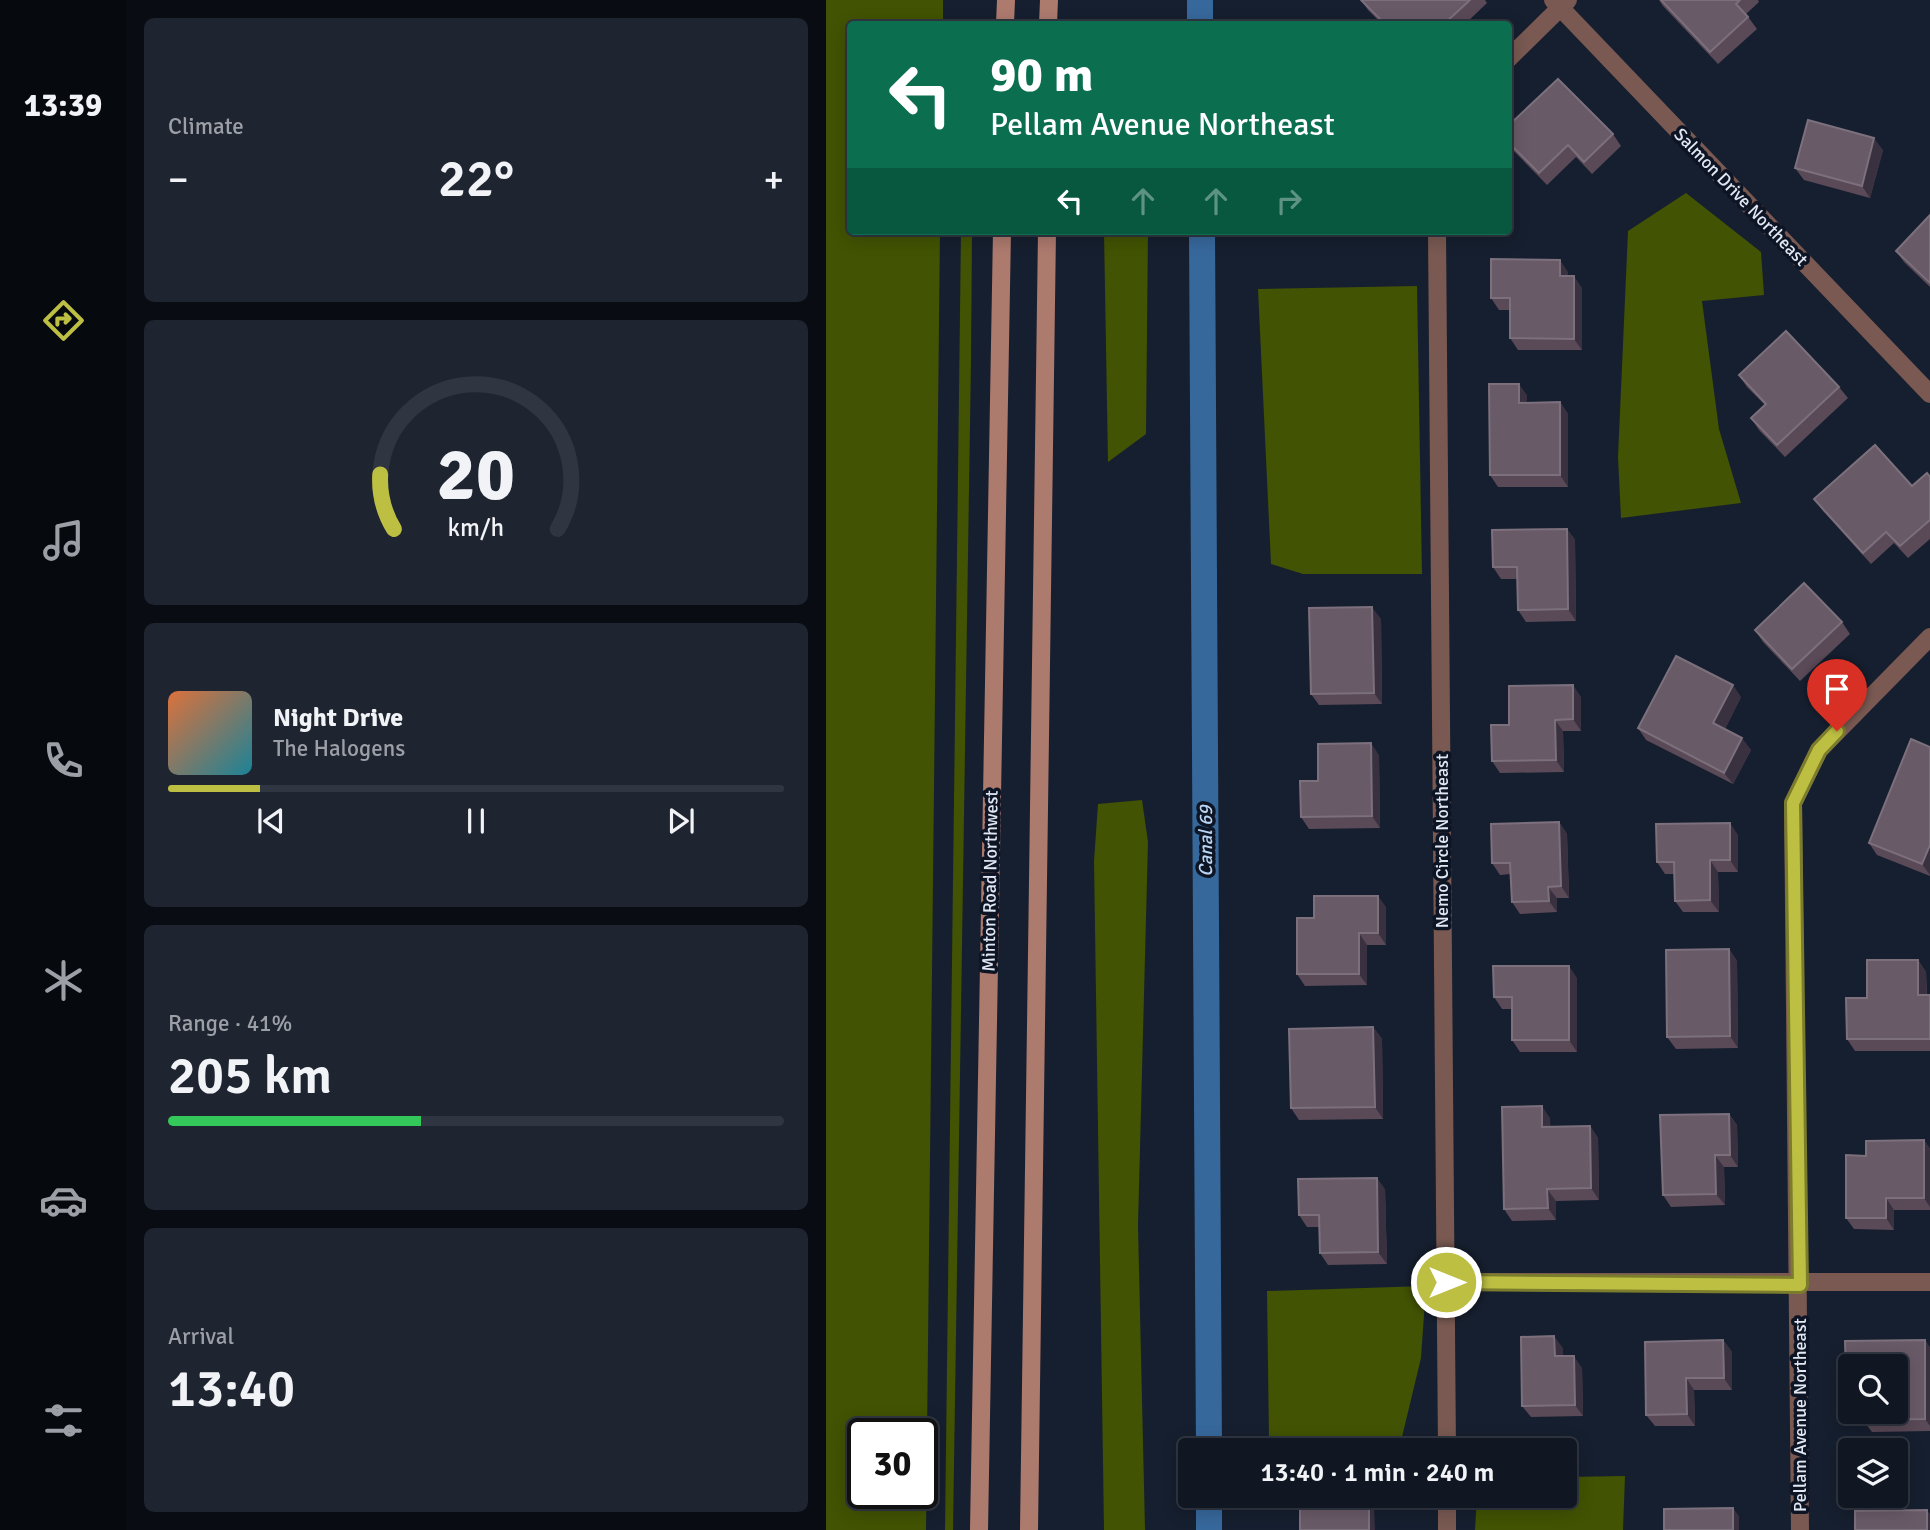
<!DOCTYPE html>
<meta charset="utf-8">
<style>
:root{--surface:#101723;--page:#1e2430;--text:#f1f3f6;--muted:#9c9fa6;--line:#303641;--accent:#bdbf43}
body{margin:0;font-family:Signika,sans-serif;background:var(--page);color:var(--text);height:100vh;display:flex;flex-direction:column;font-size:26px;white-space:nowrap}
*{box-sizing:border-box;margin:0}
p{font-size:23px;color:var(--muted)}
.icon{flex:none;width:38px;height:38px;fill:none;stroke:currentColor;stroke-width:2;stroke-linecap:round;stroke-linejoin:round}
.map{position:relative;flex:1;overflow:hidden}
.drawer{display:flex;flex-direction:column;gap:18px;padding:18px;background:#090d13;width:700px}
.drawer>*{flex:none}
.banner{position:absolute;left:21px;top:21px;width:665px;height:214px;border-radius:7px;box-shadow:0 4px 18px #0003,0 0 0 2px var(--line);background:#0b6e4f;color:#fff;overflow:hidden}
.fabs{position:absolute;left:1012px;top:1354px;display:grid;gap:14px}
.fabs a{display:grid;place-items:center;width:70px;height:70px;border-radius:7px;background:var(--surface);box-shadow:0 4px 18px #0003,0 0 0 2px var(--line);font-size:35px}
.speed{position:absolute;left:21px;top:1418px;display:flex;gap:14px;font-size:35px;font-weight:700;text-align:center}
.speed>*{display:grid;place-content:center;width:91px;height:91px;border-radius:50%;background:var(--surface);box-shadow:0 4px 18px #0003,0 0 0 2px var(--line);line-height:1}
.speed .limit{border:4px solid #111;border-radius:10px;background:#fff;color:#111}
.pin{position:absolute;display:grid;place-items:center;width:60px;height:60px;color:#fff;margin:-72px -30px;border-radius:50% 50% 50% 0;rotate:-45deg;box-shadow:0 0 7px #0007}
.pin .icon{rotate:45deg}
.me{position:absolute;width:77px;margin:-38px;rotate:90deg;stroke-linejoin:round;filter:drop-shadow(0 0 5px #0008)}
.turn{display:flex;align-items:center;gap:24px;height:147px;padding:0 28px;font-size:32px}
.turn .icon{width:91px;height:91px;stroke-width:2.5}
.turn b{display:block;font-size:49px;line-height:60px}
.lanes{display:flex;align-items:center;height:66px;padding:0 28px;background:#0003;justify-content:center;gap:35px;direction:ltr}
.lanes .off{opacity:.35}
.big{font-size:52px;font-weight:600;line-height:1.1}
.drawer .card{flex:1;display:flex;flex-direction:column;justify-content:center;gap:10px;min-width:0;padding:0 24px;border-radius:10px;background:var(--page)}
.drawer .dial{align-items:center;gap:0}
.dial svg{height:182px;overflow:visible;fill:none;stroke:var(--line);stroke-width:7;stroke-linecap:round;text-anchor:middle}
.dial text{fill:var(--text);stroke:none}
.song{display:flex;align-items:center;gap:21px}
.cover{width:84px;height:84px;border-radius:10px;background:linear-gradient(135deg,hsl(20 70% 55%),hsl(190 70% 35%))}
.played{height:7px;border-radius:4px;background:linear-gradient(90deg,var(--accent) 15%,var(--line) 15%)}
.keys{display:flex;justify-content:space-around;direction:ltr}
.heat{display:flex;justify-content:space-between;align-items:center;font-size:38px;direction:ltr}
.charge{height:10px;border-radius:5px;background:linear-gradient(90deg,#34c759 41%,var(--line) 0)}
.trip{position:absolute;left:352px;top:1438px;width:399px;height:70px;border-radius:7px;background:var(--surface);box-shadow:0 4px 18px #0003,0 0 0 2px var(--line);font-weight:600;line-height:70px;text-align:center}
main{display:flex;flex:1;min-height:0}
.dock{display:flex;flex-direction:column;width:126px;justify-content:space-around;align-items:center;background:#06090e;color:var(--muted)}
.dock .icon{width:49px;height:49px}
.dock .on{color:var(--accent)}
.dock b{font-size:32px;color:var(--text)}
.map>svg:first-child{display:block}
.forest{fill:#425303;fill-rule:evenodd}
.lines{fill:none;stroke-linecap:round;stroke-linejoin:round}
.canal{stroke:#37689c;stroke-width:26}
.minor{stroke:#795952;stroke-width:18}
.secondary{stroke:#ad7a6e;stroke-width:18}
.wall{fill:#5a4957}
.shaded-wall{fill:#393140}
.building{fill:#695a68;stroke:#7c707d;stroke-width:2}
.route-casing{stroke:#7b7c2c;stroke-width:18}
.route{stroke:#bdbf43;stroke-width:12}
.labels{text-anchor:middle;stroke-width:7;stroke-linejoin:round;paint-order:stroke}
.street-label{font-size:18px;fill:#e1e7f3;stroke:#0d1525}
.water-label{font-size:19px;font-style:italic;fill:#bbd6f4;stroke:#0d1525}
</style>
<main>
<nav class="dock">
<b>13:39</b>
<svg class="icon on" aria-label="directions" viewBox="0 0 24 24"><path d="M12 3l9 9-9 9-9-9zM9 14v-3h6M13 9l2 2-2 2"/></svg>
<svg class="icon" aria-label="music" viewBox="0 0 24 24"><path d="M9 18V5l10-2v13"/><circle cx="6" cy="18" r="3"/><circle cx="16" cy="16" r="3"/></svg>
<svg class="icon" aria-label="phone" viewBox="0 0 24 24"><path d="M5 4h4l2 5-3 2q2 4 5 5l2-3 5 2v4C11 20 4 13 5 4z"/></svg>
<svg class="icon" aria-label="climate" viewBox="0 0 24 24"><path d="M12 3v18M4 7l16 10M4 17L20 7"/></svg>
<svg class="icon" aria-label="car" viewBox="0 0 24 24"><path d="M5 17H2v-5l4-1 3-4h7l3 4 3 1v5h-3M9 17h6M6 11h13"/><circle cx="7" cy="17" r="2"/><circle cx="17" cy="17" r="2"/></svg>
<svg class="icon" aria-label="filters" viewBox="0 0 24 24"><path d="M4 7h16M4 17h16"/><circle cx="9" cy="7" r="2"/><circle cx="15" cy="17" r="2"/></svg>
</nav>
<section class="drawer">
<div class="card"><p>Climate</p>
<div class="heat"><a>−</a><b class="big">22°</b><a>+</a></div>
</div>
<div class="card dial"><svg viewBox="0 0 100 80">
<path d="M14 69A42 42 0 1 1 86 69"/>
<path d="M14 69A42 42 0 0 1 8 45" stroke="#bdbf43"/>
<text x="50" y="56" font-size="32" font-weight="700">20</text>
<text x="50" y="72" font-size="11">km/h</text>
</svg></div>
<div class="card">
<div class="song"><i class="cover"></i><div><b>Night Drive</b><p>The Halogens</p></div></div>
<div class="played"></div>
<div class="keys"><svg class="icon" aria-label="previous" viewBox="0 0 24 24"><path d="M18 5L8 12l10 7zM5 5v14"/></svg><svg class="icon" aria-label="pause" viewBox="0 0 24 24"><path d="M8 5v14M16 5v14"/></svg><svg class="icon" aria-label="next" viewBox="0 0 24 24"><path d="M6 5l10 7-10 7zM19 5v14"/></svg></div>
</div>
<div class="card"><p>Range · 41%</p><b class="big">205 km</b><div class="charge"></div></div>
<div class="card"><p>Arrival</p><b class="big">13:40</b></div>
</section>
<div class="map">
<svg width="1104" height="1530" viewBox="0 0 1104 1530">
<rect width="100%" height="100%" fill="#161f2f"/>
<g class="forest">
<path d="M0,0h117v24h-93v207h90l-14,1299h-100zM37,1433h59v60h-59z"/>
<polygon points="860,193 935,252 938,295 876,301 893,429 915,503 795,518 792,457 802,231"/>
<polygon points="135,231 146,231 145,360 127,1530 119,1530"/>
<polygon points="278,231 322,231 320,434 282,462"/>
<polygon points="591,286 596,574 477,574 445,564 432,289"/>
<polygon points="316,800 322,842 312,1225 319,1530 278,1530 268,861 272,804"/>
<polygon points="600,1286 595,1358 576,1437 443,1440 441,1291"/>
<polygon points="799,1476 797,1530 649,1530 651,1496 738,1496 739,1477"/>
</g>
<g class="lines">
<g class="canal">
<polyline points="374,0 374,24"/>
<polyline points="376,231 383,1451"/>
<polyline points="383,1496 383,1530"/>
</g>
<g class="minor">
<polyline points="727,0 1104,394"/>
<polyline points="682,59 742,0"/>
<polyline points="611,231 621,1451"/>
<polyline points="620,1282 1104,1282"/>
<polyline points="621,1496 621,1530"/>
<polyline points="974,1530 967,803 993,750 1104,637"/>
</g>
<g class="secondary">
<polyline points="179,24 180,0"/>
<polyline points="222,24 223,0"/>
<polyline points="153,1530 176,231"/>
<polyline points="203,1530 221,231"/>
</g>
</g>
<g class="wall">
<polygon points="535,0 659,0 661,3 639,24 556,24 542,10"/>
<polygon points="833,0 932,0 933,2 920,14 931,29 892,64 837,6"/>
<polygon points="682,126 787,134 795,146 766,174 750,157 721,185 682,145"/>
<polygon points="1057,150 1044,198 978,180 969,168"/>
<polygon points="1104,215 1104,287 1078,262 1070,251"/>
<polygon points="742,272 742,276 756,288 756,350 692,350 684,338 684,310 673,310 665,298"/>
<polygon points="913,375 1013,387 1022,398 959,457 933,430 925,418 939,405 921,387"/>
<polygon points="701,395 701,403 734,402 742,414 742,487 672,487 664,475"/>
<polygon points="1104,477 1104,539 1082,558 1068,543 1045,564 997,511 988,499 1086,486"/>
<polygon points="741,529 749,540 750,621 700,622 692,610 691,579 675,579 667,567"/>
<polygon points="555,619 556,704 493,705 485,694"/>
<polygon points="1016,622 1024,634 974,681 937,642 929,630"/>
<polygon points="755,697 755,731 737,731 738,772 674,773 666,761 683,725"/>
<polygon points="915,697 899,729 925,750 907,784 820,740 812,728"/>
<polygon points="1104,747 1104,876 1051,855 1043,843"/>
<polygon points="553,755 554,828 483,829 475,817"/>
<polygon points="733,822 741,834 743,898 731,898 731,912 694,914 686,902 685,874 674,875 666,863"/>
<polygon points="912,835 912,872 892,872 893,912 857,912 849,901 848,874 839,874 831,862"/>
<polygon points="560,907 560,945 541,945 541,985 479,986 471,974 488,918"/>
<polygon points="903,949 911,961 912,1048 850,1049 841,1037"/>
<polygon points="1092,960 1100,972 1101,995 1104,995 1104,1051 1029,1051 1021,1039 1041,998"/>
<polygon points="751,978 751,1052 694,1052 686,1040 686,1009 676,1009 668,997"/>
<polygon points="547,1027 556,1039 557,1119 473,1120 465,1108"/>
<polygon points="903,1114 911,1125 912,1167 898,1167 899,1205 845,1207 837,1195"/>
<polygon points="724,1118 724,1126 764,1126 772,1138 773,1200 730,1201 730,1220 686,1221 678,1209"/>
<polygon points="1098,1140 1104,1149 1104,1210 1068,1210 1068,1230 1028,1229 1020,1218 1040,1156"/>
<polygon points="559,1189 561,1264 502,1265 494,1253 493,1227 481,1227 473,1215"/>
<polygon points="897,1340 906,1352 906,1390 868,1390 869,1426 829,1426 820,1415"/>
<polygon points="1099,1340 1104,1348 1104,1431 1046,1432 1037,1420 1037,1412 1069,1412 1069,1367 1024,1367 1024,1386 1020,1380 1019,1341"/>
<polygon points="737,1348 737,1356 756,1368 757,1416 705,1417 696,1406"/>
</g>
<g class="shaded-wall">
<polygon points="1048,138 1057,150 1044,198 1036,186"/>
<polygon points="734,260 742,272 742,288 734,276"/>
<polygon points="748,276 756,288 756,350 748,339"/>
<polygon points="693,384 701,395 701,415 693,403"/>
<polygon points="734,402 742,414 742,487 734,475"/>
<polygon points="741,529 749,540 750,621 742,609"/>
<polygon points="546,607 555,619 556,704 548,693"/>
<polygon points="747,685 755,697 755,731 747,719"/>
<polygon points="907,685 915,697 896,735 887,723"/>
<polygon points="729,720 737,731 738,772 730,760"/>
<polygon points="916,738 925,750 907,784 898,773"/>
<polygon points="545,743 553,755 554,828 546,816"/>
<polygon points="733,822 741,834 743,898 735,886"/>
<polygon points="904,823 912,835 912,872 904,860"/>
<polygon points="1104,845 1104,875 1096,864"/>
<polygon points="884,860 892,872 893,912 884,900"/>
<polygon points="722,887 731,898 731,912 723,901"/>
<polygon points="552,896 560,907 560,945 552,933"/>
<polygon points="533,933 541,945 541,985 533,974"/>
<polygon points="903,949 911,961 912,1048 904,1036"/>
<polygon points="1092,960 1100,972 1101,1006 1092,995"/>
<polygon points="743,966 751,978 751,1052 743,1040"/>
<polygon points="547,1027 556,1039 557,1119 549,1107"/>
<polygon points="716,1106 724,1118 725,1138 716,1127"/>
<polygon points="903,1114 911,1125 912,1167 904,1155"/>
<polygon points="764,1126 772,1138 773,1200 765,1188"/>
<polygon points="1098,1140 1104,1149 1104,1207 1098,1198"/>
<polygon points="889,1155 898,1167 899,1205 890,1194"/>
<polygon points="551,1178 559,1189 561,1264 552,1252"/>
<polygon points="721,1189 730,1201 730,1220 722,1208"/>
<polygon points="1060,1198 1068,1210 1068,1230 1060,1218"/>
<polygon points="728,1336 737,1348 737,1368 729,1356"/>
<polygon points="897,1340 906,1352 906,1390 898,1378"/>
<polygon points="1099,1340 1104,1348 1104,1426 1099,1419"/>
<polygon points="748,1356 756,1368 757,1416 749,1405"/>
<polygon points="860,1378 868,1390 869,1426 861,1414"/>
<polygon points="543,1497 548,1505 549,1530 543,1530"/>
<polygon points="907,1508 913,1516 913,1530 907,1530"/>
<polygon points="1101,1510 1104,1514 1104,1530 1101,1530"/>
</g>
<g class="building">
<polygon points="535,0 644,0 618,24 559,24"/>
<polygon points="835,0 914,0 910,4 922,17 884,52"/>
<polygon points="732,79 787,134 758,162 742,145 713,173 682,142 682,126"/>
<polygon points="982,120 1048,138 1036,186 969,168"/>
<polygon points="1104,215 1104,283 1070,251"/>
<polygon points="665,259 734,260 734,276 748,276 748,339 684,338 684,298 665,298"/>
<polygon points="960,331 1013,387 951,445 925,418 940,404 913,375"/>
<polygon points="663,384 693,384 693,403 734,402 734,475 664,475"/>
<polygon points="1049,445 1086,486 1101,473 1104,477 1104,520 1074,546 1060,532 1037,553 988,499"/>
<polygon points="741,529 742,609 692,610 691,567 667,567 666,530"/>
<polygon points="978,583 1016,622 966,669 929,630"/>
<polygon points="546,607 548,693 485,694 483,608"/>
<polygon points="850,656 907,685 887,723 916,738 898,773 812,728"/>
<polygon points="747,685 747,719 729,720 730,760 666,761 665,725 683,725 683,686"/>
<polygon points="1085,739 1104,747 1104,845 1096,864 1043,843"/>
<polygon points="545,743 546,816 475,817 474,781 492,781 492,744"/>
<polygon points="733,822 735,886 722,887 723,901 686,902 684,863 666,863 665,824"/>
<polygon points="904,823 904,860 884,860 884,900 849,901 848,862 831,862 830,824"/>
<polygon points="488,896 552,896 552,933 533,933 533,974 471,974 471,918 488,918"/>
<polygon points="903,949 904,1036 841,1037 840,950"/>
<polygon points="1041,960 1092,960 1092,995 1104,995 1104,1039 1021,1039 1020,998 1041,998"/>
<polygon points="667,966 743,966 743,1040 686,1040 686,997 668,997"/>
<polygon points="547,1027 549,1107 465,1108 463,1029"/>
<polygon points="716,1106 716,1127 764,1126 765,1188 721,1189 722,1208 678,1209 676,1107"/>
<polygon points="903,1114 904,1155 889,1155 890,1194 837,1195 834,1115"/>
<polygon points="1098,1140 1098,1198 1060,1198 1060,1218 1020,1218 1020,1155 1040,1156 1040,1141"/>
<polygon points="551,1178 552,1252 494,1253 493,1215 473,1215 472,1179"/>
<polygon points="728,1336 729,1356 748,1356 749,1405 696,1406 695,1337"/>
<polygon points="897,1340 898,1378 860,1378 861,1414 820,1415 819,1342"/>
<polygon points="1099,1340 1099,1419 1037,1420 1037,1412 1069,1412 1069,1367 1024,1367 1024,1380 1020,1380 1019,1341"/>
<polygon points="487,1496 532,1496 532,1498 543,1497 543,1530 474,1530 474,1498 487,1498"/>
<polygon points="907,1508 907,1530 838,1530 838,1509"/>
<polygon points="1101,1510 1101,1530 1029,1530 1029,1511"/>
</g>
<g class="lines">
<defs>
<polyline id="route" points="620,1282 974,1285 967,803 993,750 1011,731"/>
</defs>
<use href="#route" class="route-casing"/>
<use href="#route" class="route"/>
</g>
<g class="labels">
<g class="street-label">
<text transform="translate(915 197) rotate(46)" y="6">Salmon Drive Northeast</text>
<text transform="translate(616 841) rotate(-90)" y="6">Nemo Circle Northeast</text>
<text transform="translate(164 881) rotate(-89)" y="6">Minton Road Northwest</text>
<text transform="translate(974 1415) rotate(-90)" y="6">Pellam Avenue Northeast</text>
</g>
<g class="water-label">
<text transform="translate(379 841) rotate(-90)" y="7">Canal 69</text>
</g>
</g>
</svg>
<div class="fabs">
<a><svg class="icon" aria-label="search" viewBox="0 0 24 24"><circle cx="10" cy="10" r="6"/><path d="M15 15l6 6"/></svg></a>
<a><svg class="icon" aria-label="layers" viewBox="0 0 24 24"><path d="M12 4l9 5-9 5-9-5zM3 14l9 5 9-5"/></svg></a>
</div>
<div class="speed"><div class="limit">30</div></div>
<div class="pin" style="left:1011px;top:731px;background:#d93025"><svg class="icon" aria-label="arrive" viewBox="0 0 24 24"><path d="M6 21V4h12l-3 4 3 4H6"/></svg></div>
<svg class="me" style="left:620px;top:1282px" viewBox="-20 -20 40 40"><circle r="17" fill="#bdbf43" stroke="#fff" stroke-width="3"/><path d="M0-11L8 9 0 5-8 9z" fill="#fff"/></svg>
<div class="trip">13:40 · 1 min · 240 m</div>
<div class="banner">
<div class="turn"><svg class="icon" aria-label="left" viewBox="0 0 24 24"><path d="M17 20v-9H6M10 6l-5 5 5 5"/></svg><div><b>90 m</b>Pellam Avenue Northeast</div></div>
<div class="lanes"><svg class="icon" aria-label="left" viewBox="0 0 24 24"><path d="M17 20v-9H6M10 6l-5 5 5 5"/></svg><svg class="icon off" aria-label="ahead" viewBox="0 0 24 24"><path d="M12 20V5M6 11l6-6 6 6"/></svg><svg class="icon off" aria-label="ahead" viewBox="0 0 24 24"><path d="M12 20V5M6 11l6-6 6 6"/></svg><svg class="icon off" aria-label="right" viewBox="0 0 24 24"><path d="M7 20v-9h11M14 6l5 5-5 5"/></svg></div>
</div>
</div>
</main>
